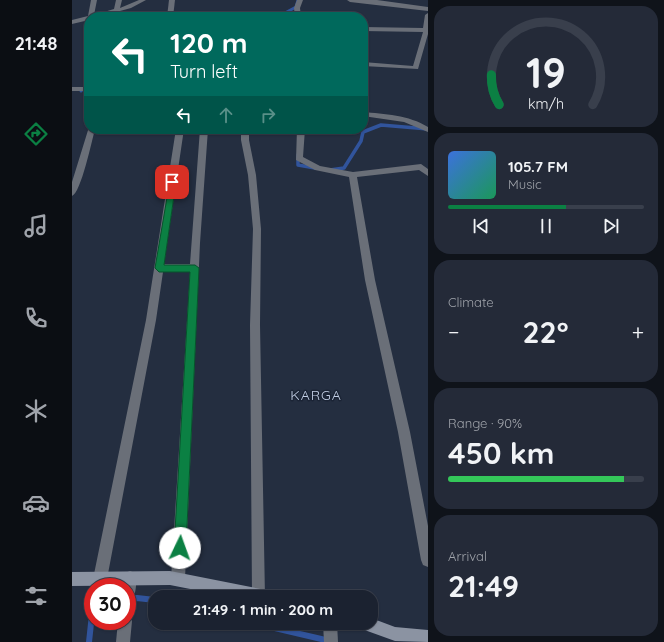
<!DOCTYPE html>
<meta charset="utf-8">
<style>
:root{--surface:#1b2230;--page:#242a38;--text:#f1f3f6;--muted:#a0a4ab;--line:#393f4c;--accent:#0b8043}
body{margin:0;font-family:Quicksand,sans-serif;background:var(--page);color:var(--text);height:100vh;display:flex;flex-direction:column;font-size:15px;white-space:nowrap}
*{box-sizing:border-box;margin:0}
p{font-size:13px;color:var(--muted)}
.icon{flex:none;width:22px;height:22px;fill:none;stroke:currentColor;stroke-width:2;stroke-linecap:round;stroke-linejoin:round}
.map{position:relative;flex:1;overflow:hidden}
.details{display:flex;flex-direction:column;gap:6px;padding:6px;background:#0f131a;width:236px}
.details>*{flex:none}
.guide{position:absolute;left:12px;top:12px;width:284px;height:122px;border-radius:16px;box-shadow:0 1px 3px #0004,0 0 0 1px var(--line);background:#00695c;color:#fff;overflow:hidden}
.speed{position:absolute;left:12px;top:578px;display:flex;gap:8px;font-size:20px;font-weight:700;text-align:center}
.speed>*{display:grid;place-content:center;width:52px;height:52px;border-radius:50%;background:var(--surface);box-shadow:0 1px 3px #0004,0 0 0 1px var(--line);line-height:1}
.speed .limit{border:6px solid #d22;background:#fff;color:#111}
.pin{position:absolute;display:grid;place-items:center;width:34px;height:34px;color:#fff;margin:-17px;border-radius:8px;box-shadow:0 2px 6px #0006}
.me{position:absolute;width:44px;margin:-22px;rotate:3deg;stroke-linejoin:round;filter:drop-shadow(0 0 3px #0008)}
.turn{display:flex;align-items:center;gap:14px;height:84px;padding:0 20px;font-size:18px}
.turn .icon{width:52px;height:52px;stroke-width:2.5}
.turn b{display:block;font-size:28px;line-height:34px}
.lanes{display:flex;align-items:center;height:38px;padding:0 20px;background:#0003;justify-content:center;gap:20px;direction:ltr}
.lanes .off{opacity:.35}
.big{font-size:30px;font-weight:800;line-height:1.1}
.details .tile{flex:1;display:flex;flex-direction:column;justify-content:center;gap:6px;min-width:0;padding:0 14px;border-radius:16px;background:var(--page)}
.details .dial{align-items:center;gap:0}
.dial svg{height:104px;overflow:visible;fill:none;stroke:var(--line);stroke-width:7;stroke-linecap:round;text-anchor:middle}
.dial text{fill:var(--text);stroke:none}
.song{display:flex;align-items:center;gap:12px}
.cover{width:48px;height:48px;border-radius:6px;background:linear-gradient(135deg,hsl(220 70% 55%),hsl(150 70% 35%))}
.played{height:4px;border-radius:2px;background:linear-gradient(90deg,var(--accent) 60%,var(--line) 60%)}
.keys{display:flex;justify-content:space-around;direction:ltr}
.heat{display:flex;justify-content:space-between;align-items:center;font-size:22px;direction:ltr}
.charge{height:6px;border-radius:3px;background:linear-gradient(90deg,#34c759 90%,var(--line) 0)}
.trip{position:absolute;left:76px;top:590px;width:230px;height:40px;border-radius:16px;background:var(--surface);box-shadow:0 1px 3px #0004,0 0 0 1px var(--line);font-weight:800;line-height:40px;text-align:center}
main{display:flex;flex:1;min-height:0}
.menu{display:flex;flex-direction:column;width:72px;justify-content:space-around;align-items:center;background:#0b0e13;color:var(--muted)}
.menu .icon{width:28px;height:28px}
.menu .active{color:var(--accent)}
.menu b{font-size:18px;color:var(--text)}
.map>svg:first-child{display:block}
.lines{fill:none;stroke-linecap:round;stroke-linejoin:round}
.stream-far2{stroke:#31549c;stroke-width:3}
.stream-far1{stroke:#31549c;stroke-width:3.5}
.stream{stroke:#31549c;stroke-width:6}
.street{fill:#6a6f78;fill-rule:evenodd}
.secondary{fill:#8b93a2;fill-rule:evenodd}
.route{fill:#0b8043;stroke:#07532c}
.labels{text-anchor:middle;stroke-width:3;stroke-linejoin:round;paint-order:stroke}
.neighbourhood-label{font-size:14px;letter-spacing:1px;fill:#c2cee5;stroke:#1b2435}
</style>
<main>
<nav class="menu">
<b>21:48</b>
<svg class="icon active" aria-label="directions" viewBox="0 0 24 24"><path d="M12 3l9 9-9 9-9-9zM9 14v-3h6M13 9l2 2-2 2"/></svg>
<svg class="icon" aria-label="music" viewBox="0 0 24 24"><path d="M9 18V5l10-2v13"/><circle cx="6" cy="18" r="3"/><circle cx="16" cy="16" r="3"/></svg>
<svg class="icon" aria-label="phone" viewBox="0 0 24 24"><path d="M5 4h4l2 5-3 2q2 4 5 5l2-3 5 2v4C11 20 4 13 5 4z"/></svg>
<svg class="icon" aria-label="climate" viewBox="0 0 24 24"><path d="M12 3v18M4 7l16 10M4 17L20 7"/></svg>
<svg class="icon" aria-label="car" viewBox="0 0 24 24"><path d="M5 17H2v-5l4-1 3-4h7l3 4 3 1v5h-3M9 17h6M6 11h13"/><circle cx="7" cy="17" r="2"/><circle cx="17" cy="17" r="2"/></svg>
<svg class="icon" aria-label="filters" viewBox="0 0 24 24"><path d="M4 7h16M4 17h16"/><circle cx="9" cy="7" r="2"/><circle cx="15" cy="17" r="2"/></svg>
</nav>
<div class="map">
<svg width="356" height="642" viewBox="0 0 356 642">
<rect width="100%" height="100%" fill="#242e40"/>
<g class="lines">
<g class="stream-far2">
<polyline points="177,17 213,13 224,7 226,0"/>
<polyline points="9,91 17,83"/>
</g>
<g class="stream-far1">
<polyline points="226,155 226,165 243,168"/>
<polyline points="258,170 272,168 289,141 291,132 309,125 356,129"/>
</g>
<g class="stream">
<polyline points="55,600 65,598 83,600"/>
<polyline points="181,623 262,642"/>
<polyline points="17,642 21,605"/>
</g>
<g class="street">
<polygon points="19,0 25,0 22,15 42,9 44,0 50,0 48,8 67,0 74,0 59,8 48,11 52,17 46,17 43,12 27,17 17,17 17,20 0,24 0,20 16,16"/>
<polygon points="97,0 103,0 101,17 95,17"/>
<polygon points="225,0 231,0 228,8 229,17 223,17 222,8"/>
<polygon points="275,0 305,0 356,7 356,11 278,2"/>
<polygon points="356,13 356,34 346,69 291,66 291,62 341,66 351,32 291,31 291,27 351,28 353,15"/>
<rect x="0" y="87" width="17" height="4"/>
<path d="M291,112c21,2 46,3 65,15v5l-24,-10 -41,-6z"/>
<path d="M17,127v2h6c-3,11 -14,64 -23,67v-14z"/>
<polygon points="104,129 112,129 92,264 118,264 128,129 136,129 128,243 113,579 111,584 106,586 101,584 99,579 118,272 91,272 84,320 35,579 33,584 28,586 23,584 21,579 74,320"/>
<polygon points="169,129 177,129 177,140 184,175 189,229 188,325 193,597 180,596 178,325 181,229 176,175 169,140"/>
<polygon points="225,129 233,129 231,157 248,166 281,172 349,164 356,169 356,176 347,170 285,177 303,280 338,432 356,526 356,567 351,565 349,560 326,432 293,280 277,177 243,170 224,160"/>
<path d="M58,571l5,2c3,9 0,22 -3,31l-5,2v-19h-5l3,-14z"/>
<polygon points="55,615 58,616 60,621 58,642 44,642 46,621 55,621"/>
<polygon points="251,623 265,623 266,642 252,642"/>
</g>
<g class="secondary">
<polygon points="98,571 194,590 199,592 201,597 159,597 98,585 0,586 0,572"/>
<polygon points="299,618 323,627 356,630 356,642 323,641 287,628 285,623 299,623"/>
</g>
</g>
<polygon class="route" points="98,180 103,180 104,182 92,265 123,265 127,268 114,548 112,553 108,554 104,553 102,548 118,272 87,272 83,268"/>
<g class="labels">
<g class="neighbourhood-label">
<text x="244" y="400">KARGA</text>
</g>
</g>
</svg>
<div class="speed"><div class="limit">30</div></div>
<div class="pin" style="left:100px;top:182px;background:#d93025"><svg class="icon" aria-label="arrive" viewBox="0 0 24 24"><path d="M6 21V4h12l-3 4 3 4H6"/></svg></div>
<svg class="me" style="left:108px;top:548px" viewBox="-20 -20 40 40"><circle r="19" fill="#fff"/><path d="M0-13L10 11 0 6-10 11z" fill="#0b8043"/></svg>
<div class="trip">21:49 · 1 min · 200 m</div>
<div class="guide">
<div class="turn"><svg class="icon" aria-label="left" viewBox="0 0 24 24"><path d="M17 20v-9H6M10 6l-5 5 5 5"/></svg><div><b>120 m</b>Turn left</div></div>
<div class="lanes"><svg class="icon" aria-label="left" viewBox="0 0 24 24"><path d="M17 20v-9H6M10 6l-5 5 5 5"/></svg><svg class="icon off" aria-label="ahead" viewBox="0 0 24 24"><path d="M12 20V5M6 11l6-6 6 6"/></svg><svg class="icon off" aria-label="right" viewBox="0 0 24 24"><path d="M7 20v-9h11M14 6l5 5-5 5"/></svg></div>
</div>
</div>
<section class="details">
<div class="tile dial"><svg viewBox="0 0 100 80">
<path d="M14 69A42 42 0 1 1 86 69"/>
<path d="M14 69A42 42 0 0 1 8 46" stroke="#0b8043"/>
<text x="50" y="56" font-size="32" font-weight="700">19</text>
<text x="50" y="72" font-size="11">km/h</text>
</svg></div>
<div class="tile">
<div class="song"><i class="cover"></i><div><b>105.7 FM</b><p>Music</p></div></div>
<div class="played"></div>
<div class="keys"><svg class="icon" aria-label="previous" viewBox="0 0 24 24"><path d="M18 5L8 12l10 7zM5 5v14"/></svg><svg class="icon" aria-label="pause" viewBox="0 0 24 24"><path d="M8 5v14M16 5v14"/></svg><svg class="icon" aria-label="next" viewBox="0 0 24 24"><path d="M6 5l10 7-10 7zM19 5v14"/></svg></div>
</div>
<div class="tile"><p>Climate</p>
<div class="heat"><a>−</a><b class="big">22°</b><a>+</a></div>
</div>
<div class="tile"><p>Range · 90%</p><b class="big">450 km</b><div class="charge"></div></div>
<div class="tile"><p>Arrival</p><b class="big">21:49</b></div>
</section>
</main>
